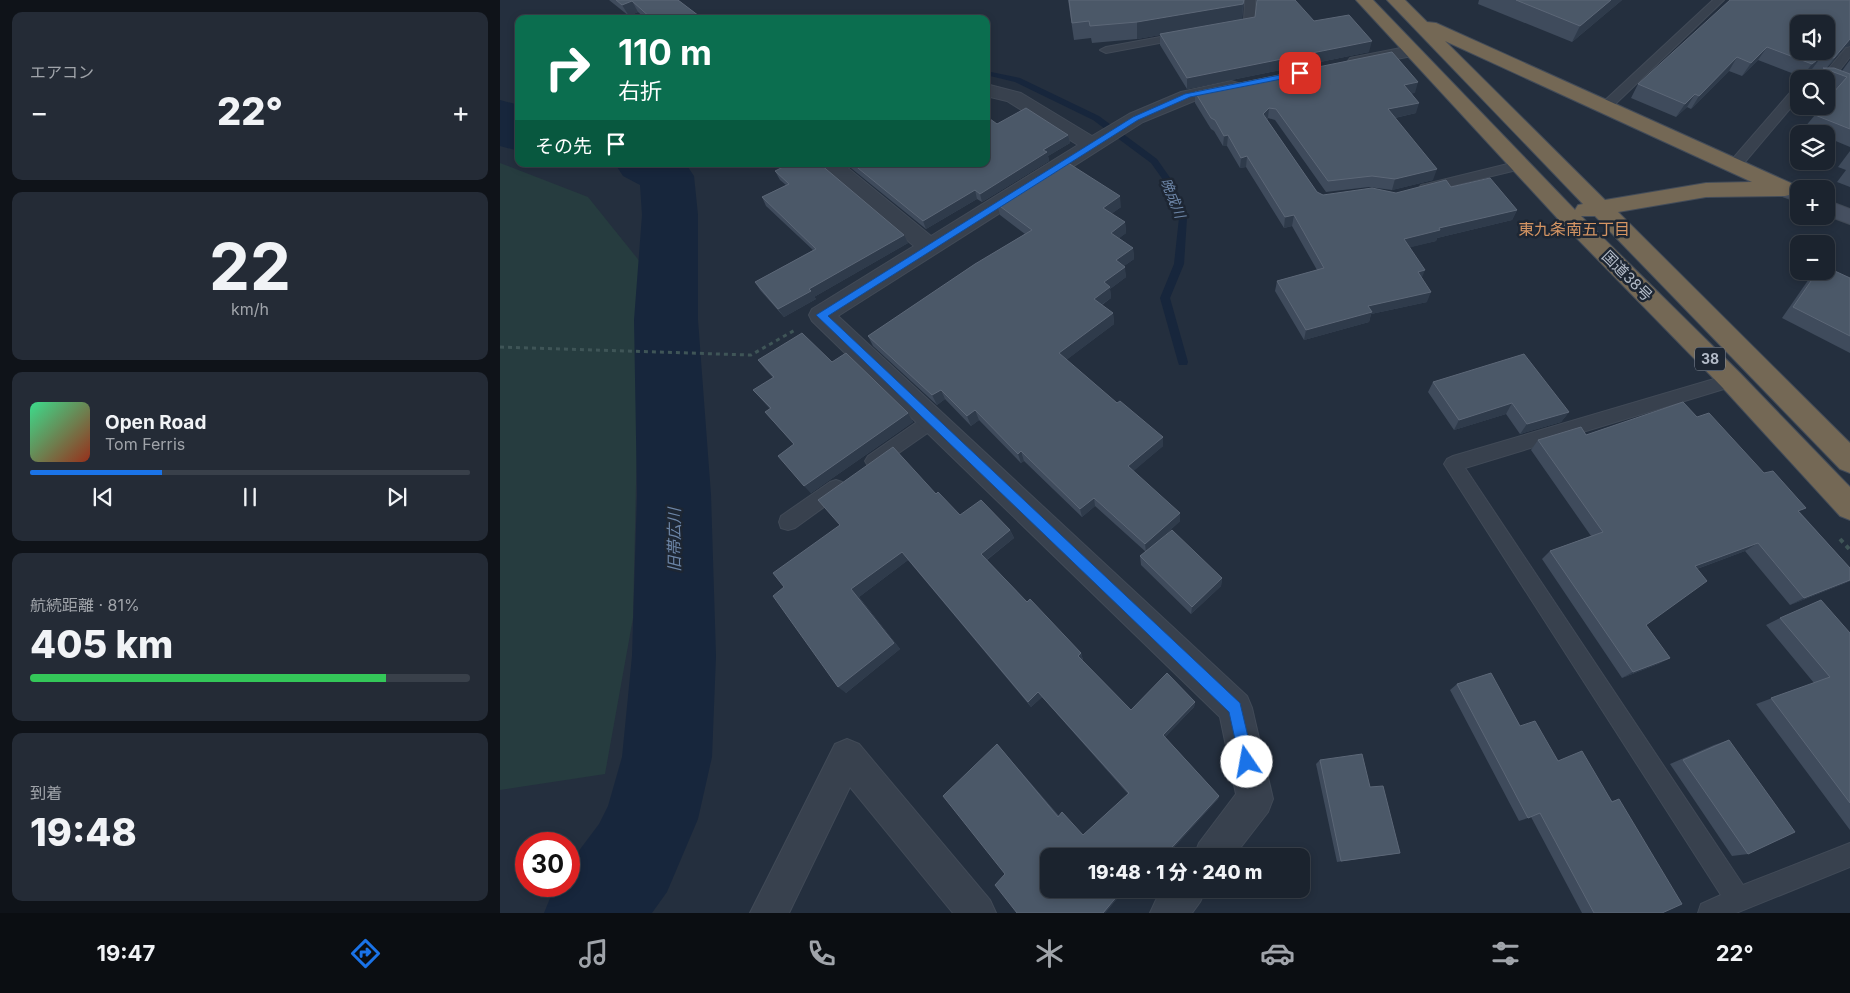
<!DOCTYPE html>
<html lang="ja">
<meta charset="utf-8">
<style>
:root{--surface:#1b232e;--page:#242b36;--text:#f1f3f6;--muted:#a0a4aa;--line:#39404a;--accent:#1a73e8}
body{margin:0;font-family:Inter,"Noto Sans JP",sans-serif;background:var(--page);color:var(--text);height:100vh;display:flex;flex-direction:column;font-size:19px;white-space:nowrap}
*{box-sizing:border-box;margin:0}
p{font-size:16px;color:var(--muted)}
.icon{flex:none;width:28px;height:28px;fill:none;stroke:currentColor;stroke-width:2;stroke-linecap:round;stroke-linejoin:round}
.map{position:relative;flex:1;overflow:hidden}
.side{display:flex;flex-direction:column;gap:12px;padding:12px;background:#0f1319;width:500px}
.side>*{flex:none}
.hud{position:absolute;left:15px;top:15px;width:475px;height:152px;border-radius:10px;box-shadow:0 2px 8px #0003,0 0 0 1px var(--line);background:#0b6e4f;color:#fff;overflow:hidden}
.controls{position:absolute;left:1290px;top:15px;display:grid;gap:10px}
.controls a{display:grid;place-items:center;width:45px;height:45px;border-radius:10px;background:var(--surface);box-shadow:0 2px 8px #0003,0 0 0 1px var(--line);font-size:25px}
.speed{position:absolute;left:15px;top:832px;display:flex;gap:10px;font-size:25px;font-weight:700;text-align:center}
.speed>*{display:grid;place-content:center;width:65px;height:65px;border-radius:50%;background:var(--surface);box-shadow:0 2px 8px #0003,0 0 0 1px var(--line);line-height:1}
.speed .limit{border:8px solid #d22;background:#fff;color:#111}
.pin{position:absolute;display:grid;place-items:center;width:42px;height:42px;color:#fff;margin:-21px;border-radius:10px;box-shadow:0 2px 8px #0006}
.me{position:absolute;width:55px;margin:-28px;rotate:348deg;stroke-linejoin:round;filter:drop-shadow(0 0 4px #0008)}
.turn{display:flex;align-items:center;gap:18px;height:105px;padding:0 20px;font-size:22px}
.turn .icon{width:65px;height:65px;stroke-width:2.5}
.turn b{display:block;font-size:35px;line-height:42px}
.then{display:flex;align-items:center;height:48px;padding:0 20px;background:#0003;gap:10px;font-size:19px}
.big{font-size:38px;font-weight:800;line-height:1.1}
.side .widget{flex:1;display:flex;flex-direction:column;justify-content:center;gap:8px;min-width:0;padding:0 18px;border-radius:10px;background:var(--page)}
.side .dial{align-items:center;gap:0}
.dial b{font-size:65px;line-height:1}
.song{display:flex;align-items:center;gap:15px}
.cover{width:60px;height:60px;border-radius:8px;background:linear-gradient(135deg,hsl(150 70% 55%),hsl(10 70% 35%))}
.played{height:5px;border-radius:2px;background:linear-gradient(90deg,var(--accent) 30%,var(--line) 30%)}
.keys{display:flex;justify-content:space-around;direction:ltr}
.heat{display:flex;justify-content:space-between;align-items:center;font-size:28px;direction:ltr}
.charge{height:8px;border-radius:4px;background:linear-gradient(90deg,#34c759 81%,var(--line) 0)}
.trip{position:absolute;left:540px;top:848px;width:270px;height:50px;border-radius:10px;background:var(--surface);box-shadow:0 2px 8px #0003,0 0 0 1px var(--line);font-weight:800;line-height:50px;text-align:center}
.tab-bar{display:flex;height:80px;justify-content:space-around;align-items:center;background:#0b0e12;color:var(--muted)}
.tab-bar .icon{width:35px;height:35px}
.tab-bar .active{color:var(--accent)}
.tab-bar b{font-size:22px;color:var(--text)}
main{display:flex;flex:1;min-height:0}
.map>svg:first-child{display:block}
.green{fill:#263c3f}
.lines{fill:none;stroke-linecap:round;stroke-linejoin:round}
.stream{fill:#17263c;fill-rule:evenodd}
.river{fill:#17263c;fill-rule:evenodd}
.lane-casing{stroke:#414a57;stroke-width:2}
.street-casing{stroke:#414a57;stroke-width:2}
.secondary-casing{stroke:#414a57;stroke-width:2}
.highway-casing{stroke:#434c59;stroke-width:2}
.path-far1{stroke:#3f5557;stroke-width:3;stroke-dasharray:4 4;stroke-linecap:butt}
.path{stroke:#3f5557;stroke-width:4;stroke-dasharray:4.5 4.5;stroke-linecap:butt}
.lane{fill:#38414e;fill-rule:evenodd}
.street{fill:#38414e;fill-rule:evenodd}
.secondary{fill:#465061;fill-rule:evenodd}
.highway{fill:#746855;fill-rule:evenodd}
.wall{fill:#3f4b5c}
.shaded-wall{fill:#2f3b4b}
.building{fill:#4b5868;stroke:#5c6777;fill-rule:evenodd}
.route{fill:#1a73e8;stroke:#114b97}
.labels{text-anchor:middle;stroke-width:5;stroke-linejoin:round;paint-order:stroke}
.far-water-label{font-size:14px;font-style:italic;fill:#6d86a8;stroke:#1d2633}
.shield{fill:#1d2633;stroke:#878f9c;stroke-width:1}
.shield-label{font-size:14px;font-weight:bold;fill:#b4bcc9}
.street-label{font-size:15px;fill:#b4bcc9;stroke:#1d2633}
.neighbourhood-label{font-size:16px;fill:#d59563;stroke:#1d2633}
.water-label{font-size:16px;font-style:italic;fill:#6d86a8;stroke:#1d2633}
</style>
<main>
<section class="side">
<div class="widget"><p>エアコン</p>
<div class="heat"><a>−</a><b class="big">22°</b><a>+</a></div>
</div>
<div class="widget dial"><b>22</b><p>km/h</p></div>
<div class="widget">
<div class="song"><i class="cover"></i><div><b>Open Road</b><p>Tom Ferris</p></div></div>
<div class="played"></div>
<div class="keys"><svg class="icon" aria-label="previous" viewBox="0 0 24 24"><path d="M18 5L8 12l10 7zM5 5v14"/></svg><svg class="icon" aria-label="pause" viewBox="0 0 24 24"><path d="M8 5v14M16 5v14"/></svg><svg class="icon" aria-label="next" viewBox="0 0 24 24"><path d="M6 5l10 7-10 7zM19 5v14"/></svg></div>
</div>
<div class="widget"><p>航続距離 · 81%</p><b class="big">405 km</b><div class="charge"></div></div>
<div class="widget"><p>到着</p><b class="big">19:48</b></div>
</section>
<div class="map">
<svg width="1350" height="913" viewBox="0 0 1350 913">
<rect width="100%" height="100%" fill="#242f3e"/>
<polygon class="green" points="0,163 88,197 141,263 133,618 105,774 0,790"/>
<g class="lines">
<g class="stream">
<polygon points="486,71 520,78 599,116 657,159 673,182 687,218 684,264 670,298 688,362 687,365 679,365 678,362 660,298 674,264 679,218 666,184 651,163 593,120 515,82 486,75"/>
<polygon points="180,164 190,164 170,178 164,178 164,174"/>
</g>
<g class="river">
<polygon points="0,100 19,105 19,151 0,146"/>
<polygon points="115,164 186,164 194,176 198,215 198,320 211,495 216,656 212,757 198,819 167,892 152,913 44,913 55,886 69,886 69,864 99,824 108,806 122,757 132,656 137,495 134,320 142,215 140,185 123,176"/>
</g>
<defs>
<g id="lane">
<polygon points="745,0 755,0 756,24 750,27 728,29 726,27 728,25 744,22"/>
<polygon points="1213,0 1224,0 1109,110 1101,110 1099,107 1101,104"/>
<polygon points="682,33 688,36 686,38 606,53 600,50 606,47"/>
<path d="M1350,47v10l-15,19 15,6v8l-24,-9v-2h-23c7,-10 11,-10 22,-6l21,-25z"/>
<polygon points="1299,86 1299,98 1239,169 1229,169 1227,166 1229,163 1295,87"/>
<polygon points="1020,161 1027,165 1025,168 926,192 921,191 919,188 921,185 926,184"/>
<polygon points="1231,374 1237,375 1239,380 1237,385 965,468 1243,885 1350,843 1350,867 1236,913 1198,913 1201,904 1221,895 944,464 947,459 953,456"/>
<polygon points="433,413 439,415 441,420 439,425 380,466 374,468 368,466 365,461 368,456 427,415"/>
<polygon points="336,480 342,482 345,488 342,494 295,528 288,530 281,528 279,522 281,516 330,482"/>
</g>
<g id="street">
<polygon points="911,46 917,47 920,51 917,55 856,67 850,66 847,62 850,58"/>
<polygon points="731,81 738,83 740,87 738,91 694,101 643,122 338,316 747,696 752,708 773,799 768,812 734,856 694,856 699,843 736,794 720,717 312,321 309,315 312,309 414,246 323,169 320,164 343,164 431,236 578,145 507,101 486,96 486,84 521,93 592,136 629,114 681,92"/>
<polygon points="347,739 359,744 490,900 496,913 453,913 350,787 289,913 250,913 335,744"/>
<polygon points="664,889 706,889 700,902 692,913 650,913 656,900"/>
</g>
<g id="secondary">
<polygon points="1285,182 1304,189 1299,189 1299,202 1277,194 1274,189 1277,184"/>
<polygon points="1326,200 1350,209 1350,224 1326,215"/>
</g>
<path id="highway" d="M856,0h17l202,210 3,-5 5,-1 -196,-204h18l22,22 9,1 357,161 3,5 -3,5 -8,2 -79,1 -88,15 232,231v30l-10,-4 -245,-253h-14l159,157 110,114v33l-10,-4 -118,-129 -163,-167zM945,41l307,141 -46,1 -101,17z"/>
</defs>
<use href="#lane" class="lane-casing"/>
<use href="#street" class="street-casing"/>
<use href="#secondary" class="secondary-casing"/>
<use href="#highway" class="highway-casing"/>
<polyline class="path-far1" points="0,347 251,355 295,330"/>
<polyline class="path" points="1340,539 1350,550"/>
<use href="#lane" class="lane"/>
<use href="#street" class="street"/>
<use href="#secondary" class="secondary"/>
<use href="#highway" class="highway"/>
</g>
<g class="wall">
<polygon points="109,0 178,0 203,19 146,19 138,12 129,16"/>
<polygon points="568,0 744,0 742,19 814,21 869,52 687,89 660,45 660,35 637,39 592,43 591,38 574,40"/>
<polygon points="979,0 1122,0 1072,42 978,4"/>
<polygon points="1350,0 1350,46 1345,47 1327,68 1342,71 1350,60 1350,147 1326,137 1326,134 1318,134 1304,128 1336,90 1326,86 1326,79 1314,79 1321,70 1312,69 1302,77 1258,60 1242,76 1229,71 1191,109 1187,107 1176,117 1131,98 1138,84"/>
<polygon points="695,92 915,93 912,93 916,113 895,118 933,180 892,190 869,187 826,192 775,120 768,118 767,120 817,192 823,195 896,193 951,187 1017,210 1012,220 937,238 936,241 910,247 922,278 927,302 871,314 869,322 804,340 775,291 777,281 817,270 792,226 784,228 746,167 740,168 727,146 723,146 714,131 711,129 695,103"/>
<polygon points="497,124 568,135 570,143 548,156 549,161 482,202 477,199 426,229 346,164 486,164"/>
<polygon points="1350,151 1350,187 1337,182 1346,170 1338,167"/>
<polygon points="283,164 408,243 314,297 316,299 284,317 260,290 255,282 313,250 266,206 262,197 286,185 280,180 275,171 284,167"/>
<polygon points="497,204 621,207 611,214 625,222 626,233 619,238 633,248 634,259 624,266 626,277 610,289 611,298 602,305 613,313 614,324 566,360 617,403 663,437 663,446 633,471 680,521 652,547 722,578 721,586 691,614 641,565 640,556 646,552 595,506 582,517 524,461 521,463 479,420 471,426 445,399 437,405 373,346 368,336 525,234 500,215"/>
<polygon points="1316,271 1326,271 1350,278 1350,353 1282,318 1311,276"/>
<polygon points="258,360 332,362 408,413 413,422 311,493 278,456 294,445 265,412 270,409 253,390 273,378 265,369"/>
<polygon points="933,382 1069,412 1061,422 1020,434 1006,414 954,430 928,392"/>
<polygon points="1197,417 1300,512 1350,568 1350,581 1343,584 1290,605 1245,551 1197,569 1146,625 1170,658 1158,664 1122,678 1042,559 1050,551 1091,536 1031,450 1038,440 1086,435"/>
<polygon points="436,494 460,515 510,530 514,538 487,560 527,602 581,653 583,660 582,660 631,710 695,702 694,707 665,737 719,796 718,799 666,856 549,856 625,889 605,913 517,913 505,874 497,744 559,816 583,835 628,794 542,697 531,707 408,560 359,597 400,649 346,693 284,587"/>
<polygon points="1280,618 1350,633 1350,830 1256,704 1314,683 1266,625"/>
<polygon points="957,684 1020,726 1058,761 1112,801 1119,799 1162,913 1082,913 1031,817 1019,821 950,690"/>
<polygon points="1229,740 1248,854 1232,856 1170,764 1214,745"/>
<polygon points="820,760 870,787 900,853 894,854 837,862 816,764"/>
</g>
<g class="shaded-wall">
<polygon points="1111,0 1122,0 1072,42 1080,26"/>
<polygon points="132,1 138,12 129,16 122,5"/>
<polygon points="743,4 742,20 660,34 660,35 637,39 637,22"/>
<polygon points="1350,39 1350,46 1345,47 1324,71"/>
<polygon points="872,41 869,52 687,89 687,78"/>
<polygon points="1267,47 1258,60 1242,76 1251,63"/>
<polygon points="1322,56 1312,69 1302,77 1312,64"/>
<polygon points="1237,57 1229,71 1191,109 1199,96"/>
<polygon points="918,82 915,93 901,96 904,85"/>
<polygon points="1195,94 1187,107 1176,117 1185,104"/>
<polygon points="919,103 916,113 885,120 888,109"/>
<polygon points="769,108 768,118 761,125 763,114"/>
<polygon points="568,135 570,143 548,156 549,161 482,202 480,194 543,150"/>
<polygon points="728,135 727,146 723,146 724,136"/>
<polygon points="747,156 746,167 740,168 741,158"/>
<polygon points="937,169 933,180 892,190 895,179"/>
<polygon points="475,190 477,199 426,229 423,221"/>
<polygon points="620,196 621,207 604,219 603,208"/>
<polygon points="1017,210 1012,220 937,238 936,241 900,250 904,239 939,228"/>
<polygon points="794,215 792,226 784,228 785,217"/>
<polygon points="625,222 626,233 612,244 611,233"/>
<polygon points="404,235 408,243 314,297 316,299 284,317 278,309 309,289"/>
<polygon points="633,248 634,259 617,271 616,260"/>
<polygon points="625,267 626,277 610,289 611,298 595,309 594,299 604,282"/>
<polygon points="925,270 921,280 918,272"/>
<polygon points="931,292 927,302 871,314 869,322 804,340 806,330 868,306"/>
<polygon points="613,313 614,324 561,364 559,353"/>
<polygon points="441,390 445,399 437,405 432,395"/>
<polygon points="1012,403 1006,414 954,430 959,420"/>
<polygon points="475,410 479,420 471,426 467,416"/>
<polygon points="1069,412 1061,422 1020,434 1027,424"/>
<polygon points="408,413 413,422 311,493 304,486"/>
<polygon points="663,437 663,446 629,475 628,466"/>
<polygon points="521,451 524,461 521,463 518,454"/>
<polygon points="594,498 595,506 582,517 580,509"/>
<polygon points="680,513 680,521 646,552 645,544"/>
<polygon points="510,530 514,538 485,561 481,554"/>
<polygon points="1258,543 1245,551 1183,574 1195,566"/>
<polygon points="402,552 408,560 359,597 400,649 346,693 338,687 351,589"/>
<polygon points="722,578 721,586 691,614 692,607"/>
<polygon points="1350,580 1350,581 1343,584 1290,605 1304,598"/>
<polygon points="581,653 583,660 580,662 578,656"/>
<polygon points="1170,658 1158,664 1122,678 1133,672"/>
<polygon points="538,692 542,697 531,707 528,702"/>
<polygon points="695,702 694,707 663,739 663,735"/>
<polygon points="719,796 718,799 666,856 664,856"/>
<polygon points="623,889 625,889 605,913 603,913"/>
</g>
<g class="building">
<polygon points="116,0 178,0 203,19 152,19 132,1 122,5"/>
<polygon points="569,0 744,0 743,4 637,22 590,26 589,21 572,23"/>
<polygon points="757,0 795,0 814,21 849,15 872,41 687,78 660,34 755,17"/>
<polygon points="1016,0 1111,0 1080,26"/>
<path d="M1230,0h120v39l-16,19 -12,-2 -10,8 -45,-17 -16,16 -14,-6 -38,39 -4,-2 -10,10 -47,-20zM1299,24h27v27h-27z"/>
<polygon points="892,52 918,82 904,85 919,103 888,109 937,169 895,179 872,176 828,181 776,109 769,108 763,114 817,192 823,195 872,188 896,193 946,180 951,187 990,178 1017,210 939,228 940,230 904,239 925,270 918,272 931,292 868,306 872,312 806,330 777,281 824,268 794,215 785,217 747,156 741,158 728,135 724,136 715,120 711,118 695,92"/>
<polygon points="1323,68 1334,68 1350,74 1350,129 1315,115 1322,106 1326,106 1326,101 1347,77"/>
<polygon points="526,108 568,135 543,150 547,152 480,194 475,190 423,221 353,164 486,164 486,116 497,124"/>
<polygon points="565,161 620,196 603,208 625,222 611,233 633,248 616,260 625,267 604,282 610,287 594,299 613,313 559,353 617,403 620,401 663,437 628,466 680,513 645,544 594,498 580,509 521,451 518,454 475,410 467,416 441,390 432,395 368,336 475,264 532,230 497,204"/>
<polygon points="283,164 320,164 404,235 309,289 311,291 278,309 255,282 316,249 262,197 289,184 275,171 285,166"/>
<polygon points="1326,267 1350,278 1350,336 1293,307 1318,271 1326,271"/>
<polygon points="302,333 332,362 346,353 408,413 304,486 278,456 294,444 265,412 271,408 253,390 274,377 258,360"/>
<polygon points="1024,354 1069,412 1027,424 1012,403 959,420 933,382"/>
<polygon points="1183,402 1197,417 1209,413 1264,473 1273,471 1306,508 1298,511 1350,568 1350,580 1304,598 1258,543 1195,566 1207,581 1146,625 1170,658 1133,672 1050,551 1103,532 1038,440 1081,427 1086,435"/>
<polygon points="393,447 436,494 438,492 460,515 481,500 510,530 481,554 527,602 530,599 581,653 578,656 631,710 667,673 695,702 663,735 719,796 664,856 549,856 549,889 623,889 603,913 517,913 495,885 505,874 443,796 497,744 558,817 562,812 583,835 629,793 538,692 528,702 402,552 351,589 394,643 338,687 273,596 284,587 273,573 340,525 318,500"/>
<polygon points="672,530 722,578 692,607 640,556"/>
<polygon points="1321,600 1350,633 1350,803 1271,698 1330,677 1280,618"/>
<polygon points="991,673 1020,726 1035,721 1058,761 1082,751 1112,802 1119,799 1182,904 1162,913 1094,913 1040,813 1028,818 957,684"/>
<polygon points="1229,740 1295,832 1248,854 1183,760"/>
<polygon points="862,754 870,787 883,786 900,853 841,861 820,760"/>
</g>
<polygon class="route" points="800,71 802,71 802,75 690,97 638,120 328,316 740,703 754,762 752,767 747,770 742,767 740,762 729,712 316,315 633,117 685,94"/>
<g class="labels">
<g class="far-water-label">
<text transform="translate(673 198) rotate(68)" y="5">晩成川</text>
</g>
<rect class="shield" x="1195" y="347.5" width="30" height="23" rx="4"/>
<g class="shield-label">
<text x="1210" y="364">38</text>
</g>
<g class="street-label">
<text transform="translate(1127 276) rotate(45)" y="5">国道38号</text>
</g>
<g class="neighbourhood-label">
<text x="1074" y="235">東九条南五丁目</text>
</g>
<g class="water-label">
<text transform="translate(174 540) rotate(-90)" y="6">旧帯広川</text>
</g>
</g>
</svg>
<div class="controls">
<a><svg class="icon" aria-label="sound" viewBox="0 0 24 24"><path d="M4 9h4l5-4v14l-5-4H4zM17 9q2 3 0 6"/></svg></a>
<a><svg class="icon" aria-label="search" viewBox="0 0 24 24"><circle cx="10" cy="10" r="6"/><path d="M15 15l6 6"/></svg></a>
<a><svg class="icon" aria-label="layers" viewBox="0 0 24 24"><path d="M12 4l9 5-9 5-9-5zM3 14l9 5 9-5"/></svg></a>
<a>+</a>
<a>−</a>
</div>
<div class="speed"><div class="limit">30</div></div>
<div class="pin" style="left:800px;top:73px;background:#d93025"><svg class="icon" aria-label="arrive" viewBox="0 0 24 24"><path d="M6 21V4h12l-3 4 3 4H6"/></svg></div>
<svg class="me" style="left:747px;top:762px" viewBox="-20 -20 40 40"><circle r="19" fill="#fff"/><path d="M0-13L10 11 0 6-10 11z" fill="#1a73e8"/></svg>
<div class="trip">19:48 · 1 分 · 240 m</div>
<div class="hud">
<div class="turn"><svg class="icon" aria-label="right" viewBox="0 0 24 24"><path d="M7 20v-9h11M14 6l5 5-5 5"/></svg><div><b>110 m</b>右折</div></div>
<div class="then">その先<svg class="icon" aria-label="arrive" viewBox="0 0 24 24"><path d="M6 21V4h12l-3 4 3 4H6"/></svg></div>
</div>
</div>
</main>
<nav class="tab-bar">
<b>19:47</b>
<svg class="icon active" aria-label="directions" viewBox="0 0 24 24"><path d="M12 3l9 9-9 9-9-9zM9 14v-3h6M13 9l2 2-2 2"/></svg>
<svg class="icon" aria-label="music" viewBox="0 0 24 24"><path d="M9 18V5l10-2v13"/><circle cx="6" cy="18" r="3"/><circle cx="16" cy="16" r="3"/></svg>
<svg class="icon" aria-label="phone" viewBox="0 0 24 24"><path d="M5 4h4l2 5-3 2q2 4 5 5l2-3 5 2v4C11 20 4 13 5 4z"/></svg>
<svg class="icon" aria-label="climate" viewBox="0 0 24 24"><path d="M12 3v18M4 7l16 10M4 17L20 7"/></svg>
<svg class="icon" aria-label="car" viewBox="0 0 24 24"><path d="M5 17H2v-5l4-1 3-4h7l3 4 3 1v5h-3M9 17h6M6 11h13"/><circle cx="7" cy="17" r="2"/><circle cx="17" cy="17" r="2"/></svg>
<svg class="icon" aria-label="filters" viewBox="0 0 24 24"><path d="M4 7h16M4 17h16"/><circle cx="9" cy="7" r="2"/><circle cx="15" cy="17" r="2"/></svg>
<b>22°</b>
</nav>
